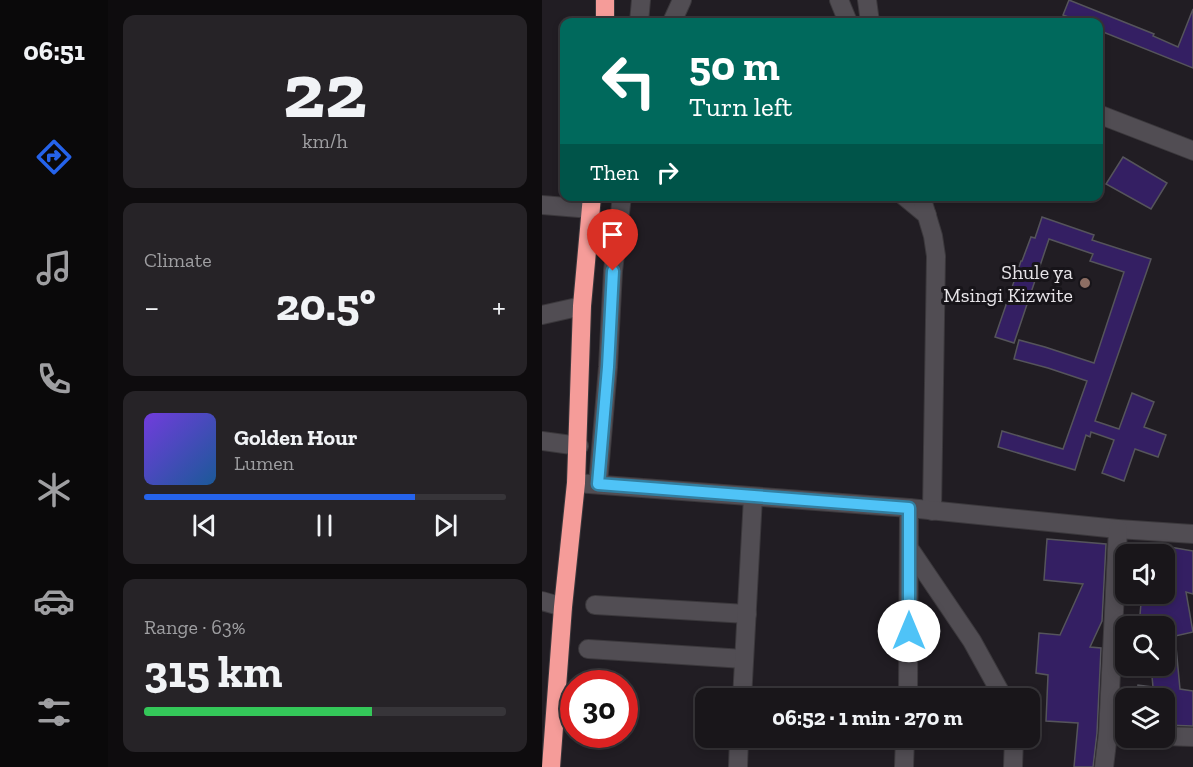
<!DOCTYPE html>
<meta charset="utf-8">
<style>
:root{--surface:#19161a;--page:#262327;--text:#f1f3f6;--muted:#9f9fa2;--line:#373539;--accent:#2563eb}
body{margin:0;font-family:"Zilla Slab",serif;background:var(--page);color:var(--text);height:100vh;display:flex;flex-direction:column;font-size:22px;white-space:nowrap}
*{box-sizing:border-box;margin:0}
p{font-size:20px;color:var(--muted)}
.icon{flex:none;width:33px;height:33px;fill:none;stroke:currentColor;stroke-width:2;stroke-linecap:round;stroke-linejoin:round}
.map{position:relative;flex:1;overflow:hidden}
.side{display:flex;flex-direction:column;gap:15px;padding:15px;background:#0e0c0e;width:434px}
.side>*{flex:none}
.guide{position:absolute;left:18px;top:18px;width:543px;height:183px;border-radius:12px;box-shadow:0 3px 9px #0003,0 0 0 2px var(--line);background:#00695c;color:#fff;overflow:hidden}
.controls{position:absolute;left:573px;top:544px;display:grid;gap:12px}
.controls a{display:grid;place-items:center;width:60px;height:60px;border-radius:12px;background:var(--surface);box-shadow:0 3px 9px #0003,0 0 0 2px var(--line);font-size:30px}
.speed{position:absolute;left:18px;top:670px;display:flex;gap:12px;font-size:30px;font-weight:700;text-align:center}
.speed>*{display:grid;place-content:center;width:78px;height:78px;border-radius:50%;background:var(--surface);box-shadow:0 3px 9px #0003,0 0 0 2px var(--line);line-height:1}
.speed .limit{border:9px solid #d22;background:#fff;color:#111}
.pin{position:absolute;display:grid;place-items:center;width:51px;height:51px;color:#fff;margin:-62px -26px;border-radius:50% 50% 50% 0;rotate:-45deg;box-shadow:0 0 6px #0007}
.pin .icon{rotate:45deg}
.me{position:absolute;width:66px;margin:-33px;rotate:0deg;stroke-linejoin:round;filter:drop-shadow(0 0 4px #0008)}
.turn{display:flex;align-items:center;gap:21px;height:126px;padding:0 30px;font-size:27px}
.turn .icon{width:78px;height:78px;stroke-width:2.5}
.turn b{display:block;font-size:42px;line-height:51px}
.then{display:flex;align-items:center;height:57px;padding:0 30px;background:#0003;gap:12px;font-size:22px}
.big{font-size:45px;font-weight:800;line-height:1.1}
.side .tile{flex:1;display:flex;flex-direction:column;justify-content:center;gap:9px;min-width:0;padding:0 21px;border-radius:12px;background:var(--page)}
.side .dial{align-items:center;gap:0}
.dial b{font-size:78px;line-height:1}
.song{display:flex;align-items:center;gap:18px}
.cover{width:72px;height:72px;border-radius:9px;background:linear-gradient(135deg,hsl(260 70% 55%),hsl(210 70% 35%))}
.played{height:6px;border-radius:3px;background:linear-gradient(90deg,var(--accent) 75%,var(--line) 75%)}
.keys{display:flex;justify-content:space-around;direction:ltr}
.heat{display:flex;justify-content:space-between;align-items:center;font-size:33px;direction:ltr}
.charge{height:9px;border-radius:4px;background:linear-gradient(90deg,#34c759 63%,var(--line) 0)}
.trip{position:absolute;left:153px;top:688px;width:345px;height:60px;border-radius:12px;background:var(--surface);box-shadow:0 3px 9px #0003,0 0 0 2px var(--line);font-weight:800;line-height:60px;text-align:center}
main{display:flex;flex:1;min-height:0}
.tab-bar{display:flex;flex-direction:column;width:108px;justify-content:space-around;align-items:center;background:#0a090a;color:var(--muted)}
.tab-bar .icon{width:42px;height:42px}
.tab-bar .selected{color:var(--accent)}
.tab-bar b{font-size:27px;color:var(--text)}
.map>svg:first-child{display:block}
.building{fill:#341f63;stroke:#55545b;stroke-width:1.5}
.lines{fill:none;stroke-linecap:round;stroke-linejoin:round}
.minor-casing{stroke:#3b383c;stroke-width:20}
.highway-casing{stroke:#3b383c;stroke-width:20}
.minor{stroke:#514d53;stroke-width:18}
.highway{stroke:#f59c99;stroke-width:18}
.route-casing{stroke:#337fa1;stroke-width:15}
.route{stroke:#4fc3f7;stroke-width:10}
.education-dot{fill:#8d6e63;stroke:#171419;stroke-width:2}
.labels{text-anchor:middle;stroke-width:6;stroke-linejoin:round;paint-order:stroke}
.poi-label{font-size:20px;fill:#e7e4e8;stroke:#171419;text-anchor:end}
</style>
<main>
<nav class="tab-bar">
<b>06:51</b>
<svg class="icon selected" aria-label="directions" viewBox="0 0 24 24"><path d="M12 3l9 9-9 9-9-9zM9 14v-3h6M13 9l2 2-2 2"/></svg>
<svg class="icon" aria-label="music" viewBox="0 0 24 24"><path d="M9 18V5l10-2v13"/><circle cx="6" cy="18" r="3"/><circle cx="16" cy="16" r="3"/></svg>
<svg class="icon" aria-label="phone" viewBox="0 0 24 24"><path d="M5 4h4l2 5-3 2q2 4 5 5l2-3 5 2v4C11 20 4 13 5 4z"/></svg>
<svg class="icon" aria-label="climate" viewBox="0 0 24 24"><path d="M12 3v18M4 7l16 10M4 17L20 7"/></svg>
<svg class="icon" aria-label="car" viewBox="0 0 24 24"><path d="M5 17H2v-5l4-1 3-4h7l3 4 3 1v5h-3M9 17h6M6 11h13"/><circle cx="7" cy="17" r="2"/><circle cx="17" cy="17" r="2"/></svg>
<svg class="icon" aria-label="filters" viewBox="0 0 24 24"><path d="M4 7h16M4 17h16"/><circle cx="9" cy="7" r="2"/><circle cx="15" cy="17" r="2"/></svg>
</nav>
<section class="side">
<div class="tile dial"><b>22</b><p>km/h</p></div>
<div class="tile"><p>Climate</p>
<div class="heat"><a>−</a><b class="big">20.5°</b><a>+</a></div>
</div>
<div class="tile">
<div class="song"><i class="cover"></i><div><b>Golden Hour</b><p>Lumen</p></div></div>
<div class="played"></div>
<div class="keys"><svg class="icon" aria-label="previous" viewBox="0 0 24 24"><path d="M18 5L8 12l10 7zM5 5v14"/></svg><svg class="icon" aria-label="pause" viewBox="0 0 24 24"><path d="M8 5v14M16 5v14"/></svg><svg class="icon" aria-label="next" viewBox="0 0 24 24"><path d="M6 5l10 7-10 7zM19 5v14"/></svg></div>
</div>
<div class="tile"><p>Range · 63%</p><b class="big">315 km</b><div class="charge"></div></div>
</section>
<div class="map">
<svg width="652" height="767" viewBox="0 0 652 767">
<rect width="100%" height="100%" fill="#211d23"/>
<g class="building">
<polygon points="527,0 612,34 611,36 636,47 651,9 651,68 556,30 556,22 539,22 521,15"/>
<polygon points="581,157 625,183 609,209 564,184"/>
<polygon points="500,217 552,235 550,240 609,259 553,421 577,429 590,393 612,402 602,427 624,435 616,457 593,449 582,481 560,473 572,440 549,432 548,437 544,435 533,470 456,447 460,431 521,449 545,381 506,368 472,359 477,340 503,347 552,363 582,272 548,261 551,254 507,239 472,343 453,337 479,261 480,261 489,237 493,238"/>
<polygon points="505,539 564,544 560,621 548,647 559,648 555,733 551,767 532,767 536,723 504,721 506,675 494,673 497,633 518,635 541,584 502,580"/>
<polygon points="622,546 651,551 651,594 644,592 651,632 633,636 638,689 651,691 651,726 622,725 622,699 594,699 596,685 611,687 609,666 622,666 622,627 597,627 599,603 622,604"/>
</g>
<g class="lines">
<defs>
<g id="minor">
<polyline points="297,0 306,22"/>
<polyline points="325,0 328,22"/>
<polyline points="97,22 99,0"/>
<polyline points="130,22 140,0"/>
<polyline points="556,114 652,151"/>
<polyline points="362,196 385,215"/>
<polyline points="379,196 391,236 394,256 390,511"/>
<polyline points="0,205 49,209"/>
<polyline points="0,315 40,306"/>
<polyline points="0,441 37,446"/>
<polyline points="34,483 367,508 576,529 652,534"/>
<polyline points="56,484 66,367 71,271 80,196"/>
<polyline points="367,548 430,641 462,699"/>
<polyline points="0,601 21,607"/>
<polyline points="53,605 205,614"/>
<polyline points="46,649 202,659"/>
<polyline points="200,699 211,497"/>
<polyline points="366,699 367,508"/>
<polyline points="622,736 652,737"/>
<polyline points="196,767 197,738"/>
<polyline points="362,767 363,738"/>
<polyline points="471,767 472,738"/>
<polyline points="562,767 566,734 576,529"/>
</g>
<g id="highway">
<polyline points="63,22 63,0"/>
<polyline points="9,767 21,607 34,483 40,306 50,196"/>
</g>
</defs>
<use href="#minor" class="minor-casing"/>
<use href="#highway" class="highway-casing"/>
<use href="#minor" class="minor"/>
<use href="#highway" class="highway"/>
</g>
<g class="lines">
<defs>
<polyline id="route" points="71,271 66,367 56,484 367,508 367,631"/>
</defs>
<use href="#route" class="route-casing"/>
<use href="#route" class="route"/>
</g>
<circle class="education-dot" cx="543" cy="283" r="6"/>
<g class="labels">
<g class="poi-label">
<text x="531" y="279">Shule ya<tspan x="531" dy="23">Msingi Kizwite</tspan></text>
</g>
</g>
</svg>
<div class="controls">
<a><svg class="icon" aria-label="sound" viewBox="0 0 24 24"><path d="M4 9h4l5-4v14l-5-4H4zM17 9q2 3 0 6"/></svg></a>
<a><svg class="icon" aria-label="search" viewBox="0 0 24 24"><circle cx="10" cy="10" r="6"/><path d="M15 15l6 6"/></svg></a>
<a><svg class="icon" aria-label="layers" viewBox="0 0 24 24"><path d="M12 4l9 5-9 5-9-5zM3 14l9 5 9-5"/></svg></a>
</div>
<div class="speed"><div class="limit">30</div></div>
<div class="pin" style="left:71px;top:271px;background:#d93025"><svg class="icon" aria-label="arrive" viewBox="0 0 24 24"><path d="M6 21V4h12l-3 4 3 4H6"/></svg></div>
<svg class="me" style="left:367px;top:631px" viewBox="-20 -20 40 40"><circle r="19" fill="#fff"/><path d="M0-13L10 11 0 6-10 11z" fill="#4fc3f7"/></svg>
<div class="trip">06:52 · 1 min · 270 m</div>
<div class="guide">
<div class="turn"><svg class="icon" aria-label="left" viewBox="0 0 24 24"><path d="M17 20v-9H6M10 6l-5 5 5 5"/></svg><div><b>50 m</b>Turn left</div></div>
<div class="then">Then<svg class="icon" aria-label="right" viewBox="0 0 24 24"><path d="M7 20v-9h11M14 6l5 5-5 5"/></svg></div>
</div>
</div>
</main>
